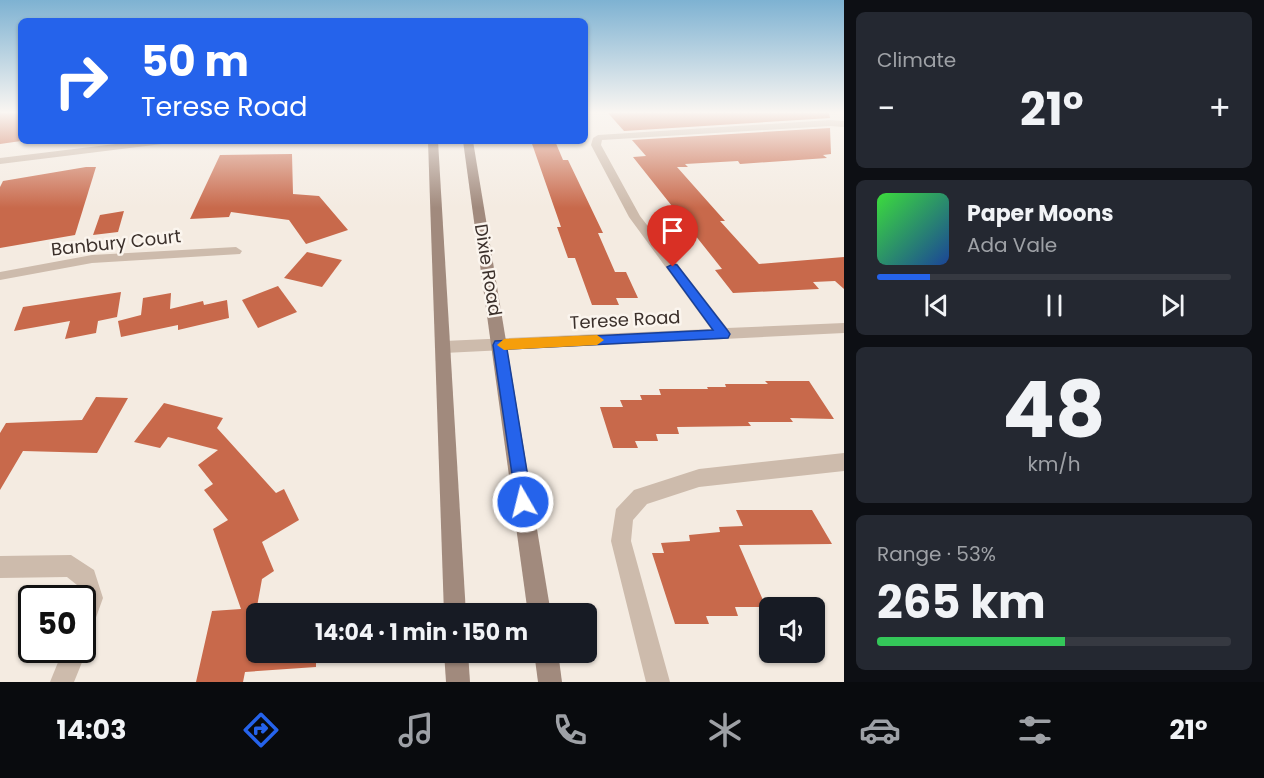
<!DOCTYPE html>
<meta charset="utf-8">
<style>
:root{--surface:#171b24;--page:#242831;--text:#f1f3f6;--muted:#9ea1a6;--line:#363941;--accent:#2563eb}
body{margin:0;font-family:Poppins,sans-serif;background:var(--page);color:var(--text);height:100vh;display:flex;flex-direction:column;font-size:22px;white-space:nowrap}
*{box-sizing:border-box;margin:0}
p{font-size:20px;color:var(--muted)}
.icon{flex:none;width:33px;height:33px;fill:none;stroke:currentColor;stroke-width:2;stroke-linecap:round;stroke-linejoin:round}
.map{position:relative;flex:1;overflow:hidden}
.sheet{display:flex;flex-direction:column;gap:12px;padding:12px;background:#0d0f14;width:420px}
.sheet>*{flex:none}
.guide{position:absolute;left:18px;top:18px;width:570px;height:126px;border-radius:9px;box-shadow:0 2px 4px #0004;background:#2563eb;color:#fff;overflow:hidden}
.buttons{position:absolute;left:759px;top:597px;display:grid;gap:12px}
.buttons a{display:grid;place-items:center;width:66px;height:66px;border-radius:9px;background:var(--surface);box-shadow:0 2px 4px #0004;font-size:30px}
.speed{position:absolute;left:18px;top:585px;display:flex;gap:12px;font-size:30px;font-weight:700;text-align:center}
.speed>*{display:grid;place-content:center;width:78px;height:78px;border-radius:50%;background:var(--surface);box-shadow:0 2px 4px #0004;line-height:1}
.speed .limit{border:3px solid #111;border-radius:9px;background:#fff;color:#111}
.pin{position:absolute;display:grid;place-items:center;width:51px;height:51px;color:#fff;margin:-62px -26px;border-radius:50% 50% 50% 0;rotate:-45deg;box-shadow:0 0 6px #0007}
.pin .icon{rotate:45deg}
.me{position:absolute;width:66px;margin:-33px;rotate:352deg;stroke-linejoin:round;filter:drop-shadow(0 0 4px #0008)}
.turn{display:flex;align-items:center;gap:21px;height:126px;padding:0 24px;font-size:27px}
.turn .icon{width:78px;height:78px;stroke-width:2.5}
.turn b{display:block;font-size:42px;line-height:51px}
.big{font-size:45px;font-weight:700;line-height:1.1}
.sheet .card{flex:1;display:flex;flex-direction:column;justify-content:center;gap:9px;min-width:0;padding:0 21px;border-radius:9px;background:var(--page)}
.sheet .dial{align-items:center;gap:0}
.dial b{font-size:78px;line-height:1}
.song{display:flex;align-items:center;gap:18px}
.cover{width:72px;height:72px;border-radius:9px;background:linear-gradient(135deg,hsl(120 70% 55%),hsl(220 70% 35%))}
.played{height:6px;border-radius:3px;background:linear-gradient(90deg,var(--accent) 15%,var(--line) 15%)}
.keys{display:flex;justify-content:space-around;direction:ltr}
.heat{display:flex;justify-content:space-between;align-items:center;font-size:33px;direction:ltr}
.charge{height:9px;border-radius:4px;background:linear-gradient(90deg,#34c759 53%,var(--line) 0)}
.trip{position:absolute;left:246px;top:603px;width:351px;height:60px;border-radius:9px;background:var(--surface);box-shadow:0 2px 4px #0004;font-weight:700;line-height:60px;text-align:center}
.tab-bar{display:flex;height:96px;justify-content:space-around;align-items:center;background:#090b0e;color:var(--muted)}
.tab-bar .icon{width:42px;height:42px}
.tab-bar .current{color:var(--accent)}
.tab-bar b{font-size:27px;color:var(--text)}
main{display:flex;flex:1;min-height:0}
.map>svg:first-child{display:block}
.building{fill:#c8694b}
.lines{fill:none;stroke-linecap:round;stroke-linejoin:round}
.minor{fill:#cdbbac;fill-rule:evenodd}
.secondary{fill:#a18a7d;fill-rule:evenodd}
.route{fill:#2563eb;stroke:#184099;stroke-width:1.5}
.slow{fill:#f59e0b}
.labels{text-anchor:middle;stroke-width:5;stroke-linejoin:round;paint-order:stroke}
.street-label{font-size:18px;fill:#3b302b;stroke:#fbf5ee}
</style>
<main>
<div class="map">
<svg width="844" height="682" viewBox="0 0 844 682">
<rect width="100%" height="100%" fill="#f4ebe1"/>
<g class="building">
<polygon points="0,113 21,113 21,141 0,144"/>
<polygon points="608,113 829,113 830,118 624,131"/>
<polygon points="830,128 831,154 823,155 827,158 740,164 738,161 685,164 688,167 677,167 725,221 720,221 759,264 844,257 844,289 835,281 813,282 819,289 733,293 715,270 722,269 633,157 646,156 632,140"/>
<polygon points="531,141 555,141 563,160 568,160 603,233 598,233 615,272 626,272 638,298 616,298 619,305 592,305 575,258 568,258 557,227 561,227"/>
<polygon points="292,154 293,194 319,196 348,230 306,244 289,220 231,212 229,217 190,219 220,155"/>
<polygon points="86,167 96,167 75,235 0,248 0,187 3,181"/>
<polygon points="124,211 118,232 93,235 100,215"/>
<polygon points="307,252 342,260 322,287 284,278"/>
<polygon points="278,286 297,312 258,328 242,300"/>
<polygon points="121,292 117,317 98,321 96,333 65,339 70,321 14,331 23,307"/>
<polygon points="171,293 170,309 203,301 204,305 227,300 229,318 178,330 178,325 121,337 118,321 141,315 143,298"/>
<polygon points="765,381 809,381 834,419 790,418 793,422 748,422 751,426 677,427 679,434 656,434 658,441 635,441 638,448 613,448 600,407 623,407 620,400 642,400 640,395 661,395 659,389 708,389 707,387 726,387 725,384 768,384"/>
<polygon points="96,397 128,398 97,453 23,451 0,490 0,433 6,423 82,420"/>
<polygon points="164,403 223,418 217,428 276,493 284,489 299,520 262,542 274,571 262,579 256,612 256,652 316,652 316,667 245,672 243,682 196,682 212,611 241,609 213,529 228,520 204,490 213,484 198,465 218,450 168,437 160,448 134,442"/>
<polygon points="736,510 812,510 832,544 739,545 766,607 735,607 738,616 706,616 709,624 675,624 652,553 664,553 661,543 690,541 689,535 720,532 719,527 743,526"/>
</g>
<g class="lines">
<g class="minor">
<polygon points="830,120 844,121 844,127 830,126 602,140 601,145 640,216 727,328 844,323 844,333 444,353 439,351 436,347 439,343 444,341 711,329 629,217 591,145 593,138 598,135"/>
<polygon points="140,141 167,141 162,144 0,164 0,158"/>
<polygon points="236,247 242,251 240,254 92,263 0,280 0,272 92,255"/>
<polygon points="844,453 844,471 699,487 647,504 633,520 631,541 670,682 646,682 611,541 616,509 634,490 699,469"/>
<polygon points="71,555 94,570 103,598 90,634 82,637 82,598 77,585 67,577 0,578 0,556"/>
<polygon points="82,641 87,650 74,682 50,682 63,650 82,650"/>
</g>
<g class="secondary">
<polygon points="428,141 438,141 466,614 444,614"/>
<polygon points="463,141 473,141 551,614 528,614"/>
<polygon points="444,652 468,652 470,682 446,682"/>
<polygon points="534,652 558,652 562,682 538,682"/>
</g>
</g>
<linearGradient id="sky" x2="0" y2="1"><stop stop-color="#7eb2d2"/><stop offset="0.54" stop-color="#faf6f2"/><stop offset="1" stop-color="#faf6f2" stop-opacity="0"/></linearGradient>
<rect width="844" height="208" fill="url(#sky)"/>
<polygon class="route" points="673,264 677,265 728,331 730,334 728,338 507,349 532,502 530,508 523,510 517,508 493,345 495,341 713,330 667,267"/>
<polygon class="slow" points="597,335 604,340 597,345 504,350 497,345 504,339"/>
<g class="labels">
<g class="street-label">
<text transform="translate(116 243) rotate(-6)" y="6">Banbury Court</text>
<text transform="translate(488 270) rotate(81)" y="6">Dixie Road</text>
<text transform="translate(625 320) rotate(-3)" y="6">Terese Road</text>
</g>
</g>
</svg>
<div class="buttons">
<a><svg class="icon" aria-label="sound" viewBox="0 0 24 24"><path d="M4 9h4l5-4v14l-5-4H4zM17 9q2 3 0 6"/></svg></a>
</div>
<div class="speed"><div class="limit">50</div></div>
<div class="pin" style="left:673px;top:267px;background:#d93025"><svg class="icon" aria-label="arrive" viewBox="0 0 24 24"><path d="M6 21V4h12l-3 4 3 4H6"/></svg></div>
<svg class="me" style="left:523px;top:502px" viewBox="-20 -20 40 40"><circle r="17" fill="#2563eb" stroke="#fff" stroke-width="3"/><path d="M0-11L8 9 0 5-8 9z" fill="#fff"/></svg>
<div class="trip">14:04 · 1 min · 150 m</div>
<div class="guide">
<div class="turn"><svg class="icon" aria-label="right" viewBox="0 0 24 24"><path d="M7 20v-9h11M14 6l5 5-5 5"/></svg><div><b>50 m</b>Terese Road</div></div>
</div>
</div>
<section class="sheet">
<div class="card"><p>Climate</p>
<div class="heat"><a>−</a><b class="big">21°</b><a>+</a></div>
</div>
<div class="card">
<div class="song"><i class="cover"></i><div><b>Paper Moons</b><p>Ada Vale</p></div></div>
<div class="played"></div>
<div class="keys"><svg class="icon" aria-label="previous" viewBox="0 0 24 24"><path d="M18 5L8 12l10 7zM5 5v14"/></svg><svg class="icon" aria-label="pause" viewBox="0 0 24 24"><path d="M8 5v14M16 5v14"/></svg><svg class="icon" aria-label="next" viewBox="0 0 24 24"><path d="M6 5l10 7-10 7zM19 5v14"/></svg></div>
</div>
<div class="card dial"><b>48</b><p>km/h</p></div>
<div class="card"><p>Range · 53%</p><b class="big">265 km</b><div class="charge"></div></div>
</section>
</main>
<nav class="tab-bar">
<b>14:03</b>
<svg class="icon current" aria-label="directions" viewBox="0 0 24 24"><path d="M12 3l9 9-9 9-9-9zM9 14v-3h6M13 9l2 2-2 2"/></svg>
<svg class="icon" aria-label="music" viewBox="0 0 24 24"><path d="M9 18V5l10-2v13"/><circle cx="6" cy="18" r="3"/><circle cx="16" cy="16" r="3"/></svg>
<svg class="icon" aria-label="phone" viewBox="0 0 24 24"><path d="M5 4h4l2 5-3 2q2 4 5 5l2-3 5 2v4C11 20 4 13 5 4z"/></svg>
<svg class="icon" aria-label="climate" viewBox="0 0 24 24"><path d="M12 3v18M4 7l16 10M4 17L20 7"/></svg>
<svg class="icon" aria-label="car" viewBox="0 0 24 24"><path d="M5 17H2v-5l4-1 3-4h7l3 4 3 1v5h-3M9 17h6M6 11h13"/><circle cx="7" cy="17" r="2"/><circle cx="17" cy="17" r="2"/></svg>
<svg class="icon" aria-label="filters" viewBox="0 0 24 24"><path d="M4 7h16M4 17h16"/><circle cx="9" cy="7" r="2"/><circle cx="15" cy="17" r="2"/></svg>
<b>21°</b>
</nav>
